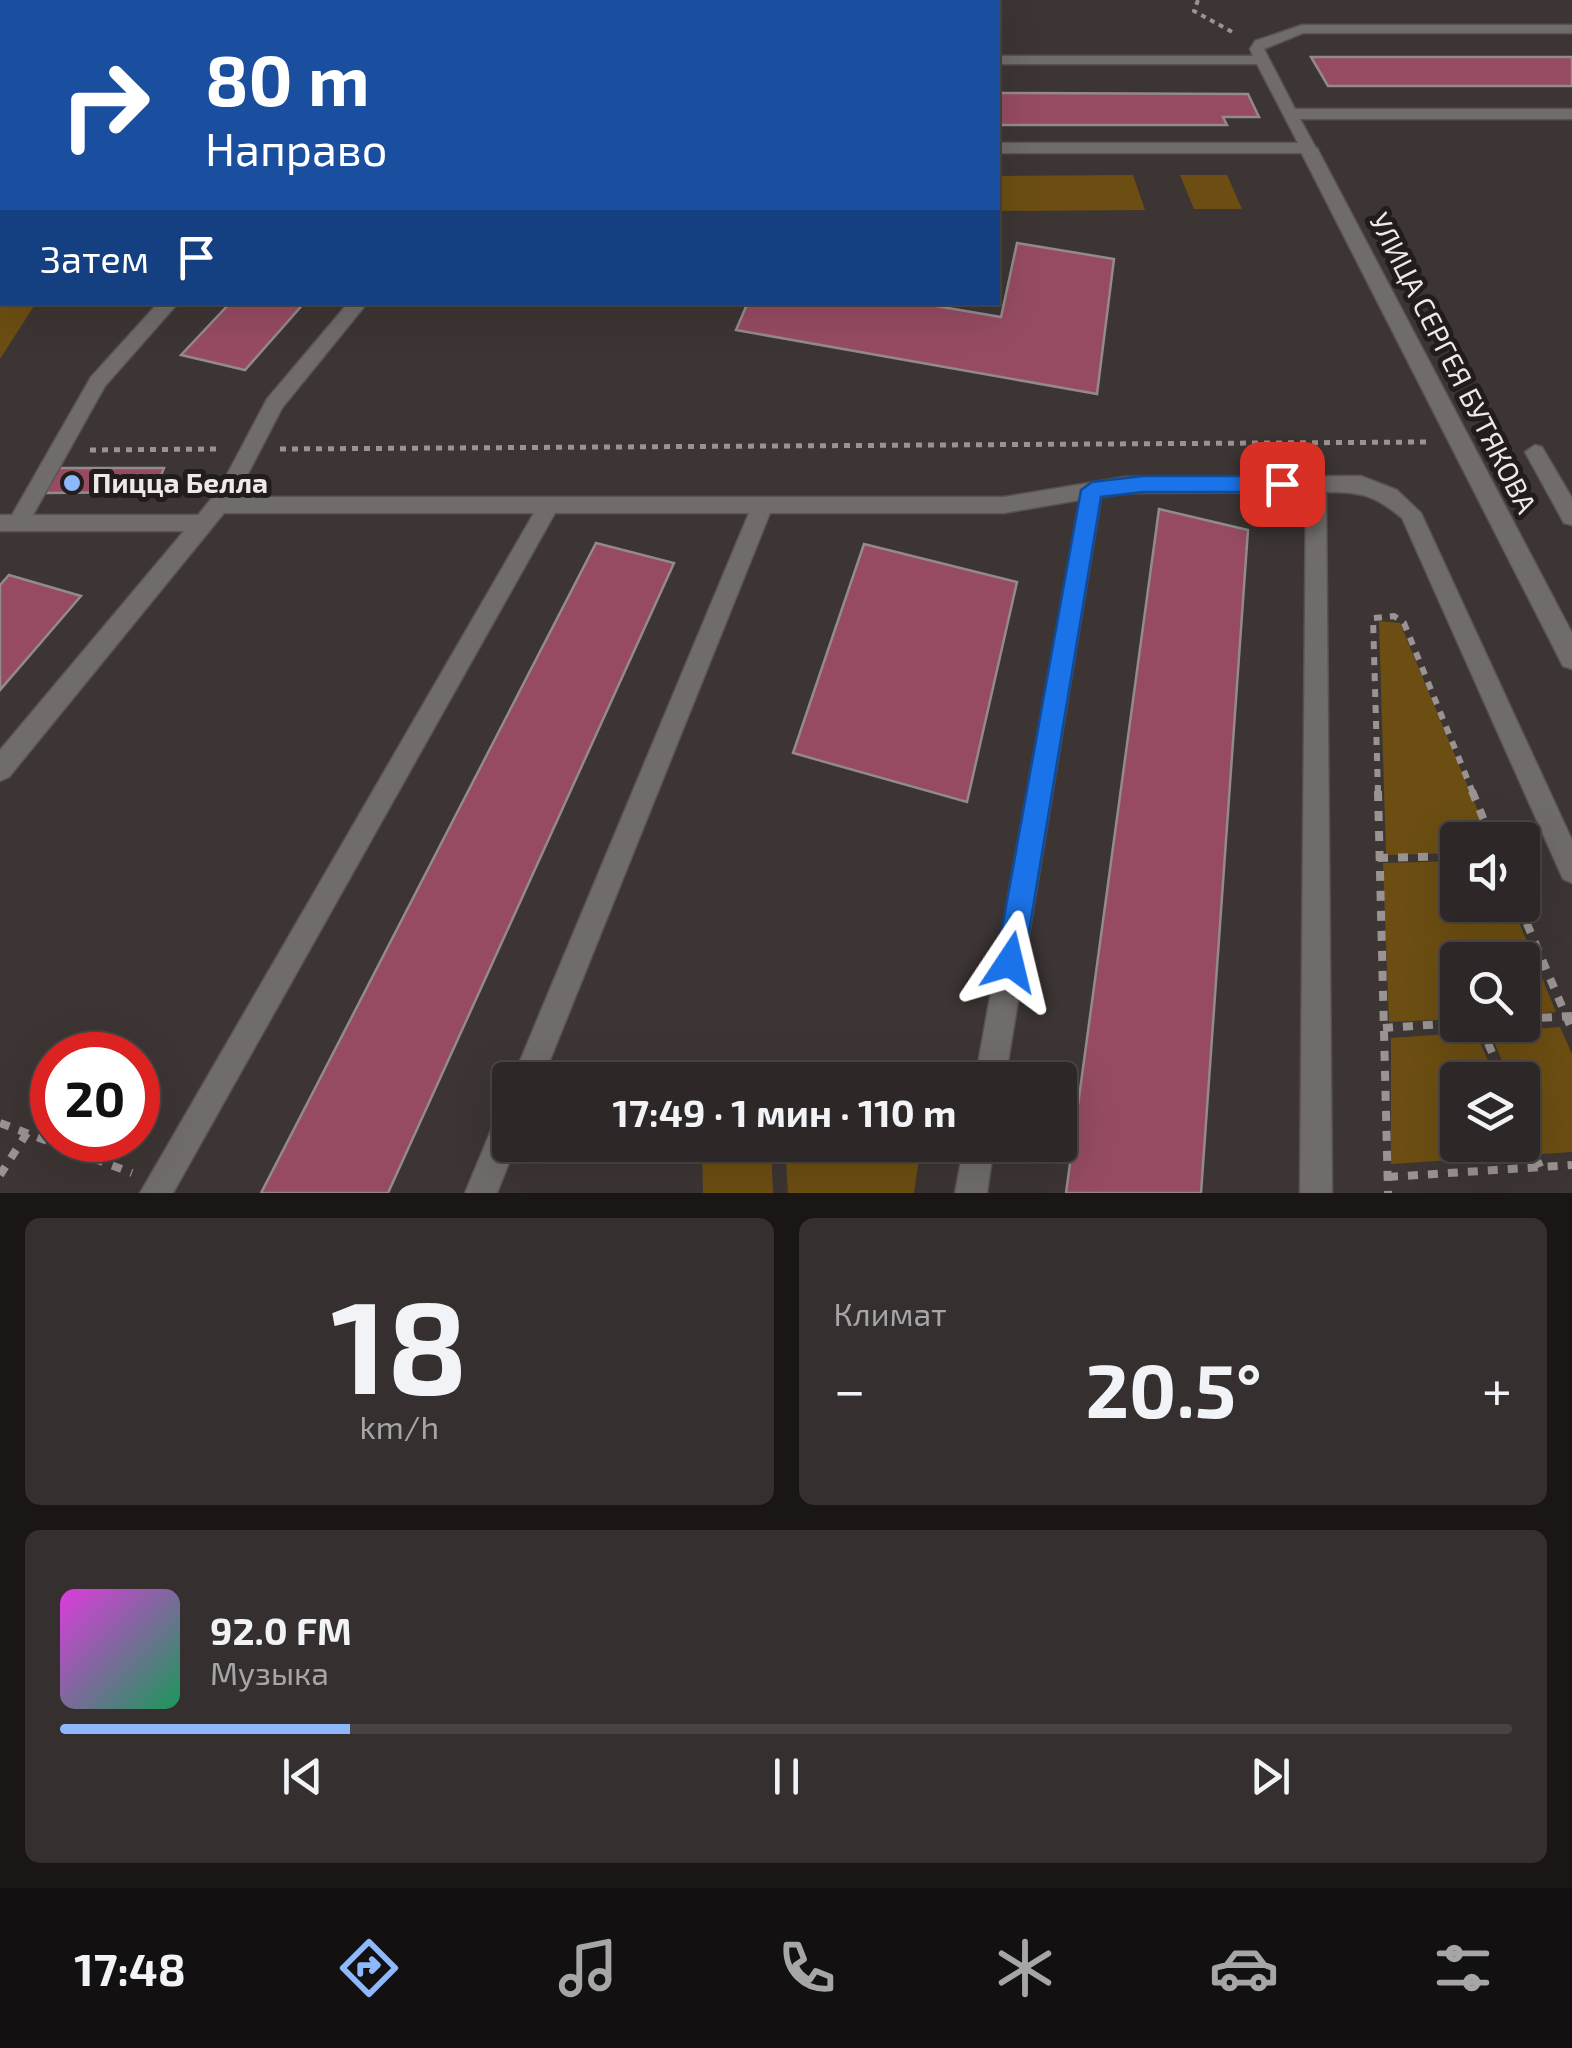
<!DOCTYPE html>
<html lang="ru">
<meta charset="utf-8">
<style>
:root{--surface:#2d2827;--page:#35302f;--text:#f1f3f6;--muted:#a7a6a7;--line:#484444;--accent:#8db9fc}
body{margin:0;font-family:"Exo 2",sans-serif;background:var(--page);color:var(--text);height:100vh;display:flex;flex-direction:column;font-size:38px;white-space:nowrap}
*{box-sizing:border-box;margin:0}
p{font-size:32px;color:var(--muted)}
.icon{flex:none;width:55px;height:55px;fill:none;stroke:currentColor;stroke-width:2;stroke-linecap:round;stroke-linejoin:round}
.map{position:relative;height:1193px;overflow:hidden}
.panel{display:flex;flex-direction:column;gap:25px;padding:25px;background:#191615;flex:1}
.panel>*{flex:none}
.guide{position:absolute;left:0px;top:0px;width:1000px;height:305px;box-shadow:0 10px 40px #0002,0 0 0 2px var(--line);background:#1a4fa0;color:#fff;overflow:hidden}
.tools{position:absolute;left:1440px;top:822px;display:grid;gap:20px}
.tools a{display:grid;place-items:center;width:100px;height:100px;border-radius:10px;background:var(--surface);box-shadow:0 10px 40px #0002,0 0 0 2px var(--line);font-size:50px}
.speed{position:absolute;left:30px;top:1032px;display:flex;gap:20px;font-size:50px;font-weight:700;text-align:center}
.speed>*{display:grid;place-content:center;width:130px;height:130px;border-radius:50%;background:var(--surface);box-shadow:0 10px 40px #0002,0 0 0 2px var(--line);line-height:1}
.speed .limit{border:15px solid #d22;background:#fff;color:#111}
.pin{position:absolute;display:grid;place-items:center;width:85px;height:85px;color:#fff;margin:-42px;border-radius:20px;box-shadow:0 5px 15px #0006}
.me{position:absolute;width:110px;margin:-55px;rotate:10deg;stroke-linejoin:round;filter:drop-shadow(0 0 8px #0008)}
.turn{display:flex;align-items:center;gap:35px;height:210px;padding:0 40px;font-size:45px}
.turn .icon{width:130px;height:130px;stroke-width:2.5}
.turn b{display:block;font-size:70px;line-height:85px}
.then{display:flex;align-items:center;height:95px;padding:0 40px;background:#0003;gap:20px;font-size:38px}
.big{font-size:75px;font-weight:700;line-height:1.1}
.panel .widget{flex:1;display:flex;flex-direction:column;justify-content:center;gap:15px;min-width:0;padding:0 35px;border-radius:15px;background:var(--page)}
.panel .dial{align-items:center;gap:0}
.dial b{font-size:130px;line-height:1}
.song{display:flex;align-items:center;gap:30px}
.cover{width:120px;height:120px;border-radius:15px;background:linear-gradient(135deg,hsl(300 70% 55%),hsl(150 70% 35%))}
.played{height:10px;border-radius:5px;background:linear-gradient(90deg,var(--accent) 20%,var(--line) 20%)}
.keys{display:flex;justify-content:space-around;direction:ltr}
.heat{display:flex;justify-content:space-between;align-items:center;font-size:55px;direction:ltr}
.panel .tiles{flex:1;display:grid;gap:25px;grid-template-columns:1fr 1fr}
.widget:last-child{grid-column:span 2}
.trip{position:absolute;left:492px;top:1062px;width:585px;height:100px;border-radius:10px;background:var(--surface);box-shadow:0 10px 40px #0002,0 0 0 2px var(--line);font-weight:700;line-height:100px;text-align:center}
.dock{display:flex;height:160px;justify-content:space-around;align-items:center;background:#121010;color:var(--muted)}
.dock .icon{width:70px;height:70px}
.dock .selected{color:var(--accent)}
.dock b{font-size:45px;color:var(--text)}
.map>svg:first-child{display:block}
.green{fill:#6c4e12}
.building{fill:#964b61;stroke:#928a8b;stroke-width:2.5}
.lines{fill:none;stroke-linecap:round;stroke-linejoin:round}
.lane-casing{stroke:#585251;stroke-width:3}
.street-casing{stroke:#585251;stroke-width:3}
.path-far3{stroke:#999392;stroke-width:4;stroke-dasharray:5 5;stroke-linecap:butt}
.path-far2{stroke:#999392;stroke-width:5;stroke-dasharray:6 6;stroke-linecap:butt}
.path-far1{stroke:#999392;stroke-width:6;stroke-dasharray:8 8;stroke-linecap:butt}
.path{stroke:#999392;stroke-width:8;stroke-dasharray:10 10;stroke-linecap:butt}
.lane{fill:#6f6c6a;fill-rule:evenodd}
.street{fill:#6f6c6a;fill-rule:evenodd}
.route{fill:#1a73e8;stroke:#114b97;stroke-width:2.5}
.poi-dot{fill:#8db9fc;stroke:#211d1d;stroke-width:4}
.labels{text-anchor:middle;stroke-width:10;stroke-linejoin:round;paint-order:stroke}
.street-label{font-size:28px;fill:#eee9e8;stroke:#211d1d}
.poi-label{font-size:28px;font-weight:bold;fill:#eee9e8;stroke:#211d1d;text-anchor:start}
</style>
<div class="map">
<svg width="1572" height="1193" viewBox="0 0 1572 1193">
<rect width="100%" height="100%" fill="#3c3534"/>
<g class="green">
<polygon points="0,0 372,0 2,2 2,302 36,303 0,359"/>
<polygon points="1133,175 1145,210 998,211 998,176"/>
<polygon points="1180,175 1227,175 1242,209 1194,209"/>
<polygon points="1379,621 1400,623 1490,840 1458,840 1457,853 1386,855"/>
<polygon points="1457,861 1458,905 1512,905 1556,1012 1523,1015 1522,960 1458,960 1457,1019 1389,1022 1383,863"/>
<polygon points="1560,1027 1572,1054 1572,1152 1542,1154 1523,1109 1522,1080 1510,1080 1490,1032"/>
<polygon points="1476,1032 1496,1080 1458,1080 1458,1145 1523,1142 1528,1155 1391,1164 1391,1038"/>
<polygon points="702,1145 771,1145 773,1193 703,1193"/>
<polygon points="785,1145 921,1145 914,1193 788,1193"/>
</g>
<g class="building">
<polygon points="1311,57 1572,57 1572,86 1328,86"/>
<polygon points="998,93 1248,94 1259,117 1223,117 1227,125 998,125"/>
<polygon points="1017,243 1114,259 1097,394 736,330 748,302 913,302 1001,317"/>
<polygon points="231,302 305,302 245,370 181,355"/>
<polygon points="59,468 164,468 154,492 46,493"/>
<polygon points="1159,509 1248,530 1201,1193 1066,1193"/>
<polygon points="596,543 674,563 388,1193 261,1193"/>
<polygon points="864,544 1017,582 967,802 793,753"/>
<polygon points="9,575 81,596 0,690 0,585"/>
</g>
<g class="lines">
<defs>
<g id="lane">
<polygon points="1302,25 1572,25 1572,33 1303,33 1264,49 1295,109 1572,109 1572,119 1300,119 1316,148 1308,153 998,153 998,143 1298,143 1257,64 998,64 998,56 1253,56 1250,49 1255,41"/>
<path d="M159,302h20l-74,84 -72,129h165l22,-27 47,-89 82,-97h19l-86,106 -46,89h768l121,-20 236,-1 36,14 24,23 151,327v43l-9,-4 -161,-361c-28,-23 -40,-26 -76,-26l6,701h-32l6,-701 -181,1 -24,4 -96,583h-30l105,-580 -76,13h-234l-228,567h-30l237,-567h-194l-382,680h-33l394,-680h-310l-215,264 -9,4v-31l184,-219h-184v-16h12l79,-138z"/>
<polygon points="1535,445 1542,447 1572,498 1572,525 1564,523 1525,452"/>
<polygon points="510,1107 510,1145 516,1145 497,1193 465,1193 499,1111"/>
<polygon points="964,1145 994,1145 987,1193 955,1193"/>
</g>
<polygon id="street" points="1302,144 1317,148 1572,633 1572,669 1563,666 1299,148"/>
</defs>
<use href="#lane" class="lane-casing"/>
<use href="#street" class="street-casing"/>
<g class="path-far3">
<polyline points="1198,0 1194,11 1236,34"/>
<polyline points="272,2 278,0"/>
</g>
<g class="path-far2">
<polyline points="280,449 1428,442"/>
<polyline points="90,450 218,449"/>
</g>
<polyline class="path-far1" points="1378,793 1373,618 1394,616 1404,623 1473,793"/>
<g class="path">
<polyline points="1378,791 1388,1193"/>
<polyline points="1472,791 1492,840"/>
<polyline points="1378,858 1458,856"/>
<polyline points="1519,905 1572,1030"/>
<polyline points="1522,1019 1572,1016"/>
<polyline points="1480,1025 1504,1080"/>
<polyline points="1383,1028 1458,1023"/>
<polyline points="0,1123 132,1173"/>
<polyline points="1522,1124 1540,1167"/>
<polyline points="0,1175 27,1133"/>
<polyline points="1388,1177 1572,1165"/>
</g>
<use href="#lane" class="lane"/>
<use href="#street" class="street"/>
</g>
<polygon class="route" points="1143,476 1282,476 1292,484 1282,492 1143,492 1101,497 1024,962 1020,972 1010,976 1000,972 996,962 1081,490 1092,482"/>
<circle class="poi-dot" cx="72" cy="483" r="10"/>
<g class="labels">
<g class="street-label">
<text transform="translate(1453 363) rotate(63)" y="10">УЛИЦА СЕРГЕЯ БУТЯКОВА</text>
</g>
<g class="poi-label">
<text x="92" y="493">Пицца Белла</text>
</g>
</g>
</svg>
<div class="tools">
<a><svg class="icon" aria-label="sound" viewBox="0 0 24 24"><path d="M4 9h4l5-4v14l-5-4H4zM17 9q2 3 0 6"/></svg></a>
<a><svg class="icon" aria-label="search" viewBox="0 0 24 24"><circle cx="10" cy="10" r="6"/><path d="M15 15l6 6"/></svg></a>
<a><svg class="icon" aria-label="layers" viewBox="0 0 24 24"><path d="M12 4l9 5-9 5-9-5zM3 14l9 5 9-5"/></svg></a>
</div>
<div class="speed"><div class="limit">20</div></div>
<div class="pin" style="left:1282px;top:484px;background:#d93025"><svg class="icon" aria-label="arrive" viewBox="0 0 24 24"><path d="M6 21V4h12l-3 4 3 4H6"/></svg></div>
<svg class="me" style="left:1010px;top:962px" viewBox="-20 -20 40 40"><path d="M0-17L14 15 0 8-14 15z" fill="#1a73e8" stroke="#fff" stroke-width="4"/></svg>
<div class="trip">17:49 · 1 мин · 110 m</div>
<div class="guide">
<div class="turn"><svg class="icon" aria-label="right" viewBox="0 0 24 24"><path d="M7 20v-9h11M14 6l5 5-5 5"/></svg><div><b>80 m</b>Направо</div></div>
<div class="then">Затем<svg class="icon" aria-label="arrive" viewBox="0 0 24 24"><path d="M6 21V4h12l-3 4 3 4H6"/></svg></div>
</div>
</div>
<section class="panel">
<div class="tiles">
<div class="widget dial"><b>18</b><p>km/h</p></div>
<div class="widget"><p>Климат</p>
<div class="heat"><a>−</a><b class="big">20.5°</b><a>+</a></div>
</div>
<div class="widget">
<div class="song"><i class="cover"></i><div><b>92.0 FM</b><p>Музыка</p></div></div>
<div class="played"></div>
<div class="keys"><svg class="icon" aria-label="previous" viewBox="0 0 24 24"><path d="M18 5L8 12l10 7zM5 5v14"/></svg><svg class="icon" aria-label="pause" viewBox="0 0 24 24"><path d="M8 5v14M16 5v14"/></svg><svg class="icon" aria-label="next" viewBox="0 0 24 24"><path d="M6 5l10 7-10 7zM19 5v14"/></svg></div>
</div>
</div>
</section>
<nav class="dock">
<b>17:48</b>
<svg class="icon selected" aria-label="directions" viewBox="0 0 24 24"><path d="M12 3l9 9-9 9-9-9zM9 14v-3h6M13 9l2 2-2 2"/></svg>
<svg class="icon" aria-label="music" viewBox="0 0 24 24"><path d="M9 18V5l10-2v13"/><circle cx="6" cy="18" r="3"/><circle cx="16" cy="16" r="3"/></svg>
<svg class="icon" aria-label="phone" viewBox="0 0 24 24"><path d="M5 4h4l2 5-3 2q2 4 5 5l2-3 5 2v4C11 20 4 13 5 4z"/></svg>
<svg class="icon" aria-label="climate" viewBox="0 0 24 24"><path d="M12 3v18M4 7l16 10M4 17L20 7"/></svg>
<svg class="icon" aria-label="car" viewBox="0 0 24 24"><path d="M5 17H2v-5l4-1 3-4h7l3 4 3 1v5h-3M9 17h6M6 11h13"/><circle cx="7" cy="17" r="2"/><circle cx="17" cy="17" r="2"/></svg>
<svg class="icon" aria-label="filters" viewBox="0 0 24 24"><path d="M4 7h16M4 17h16"/><circle cx="9" cy="7" r="2"/><circle cx="15" cy="17" r="2"/></svg>
</nav>
